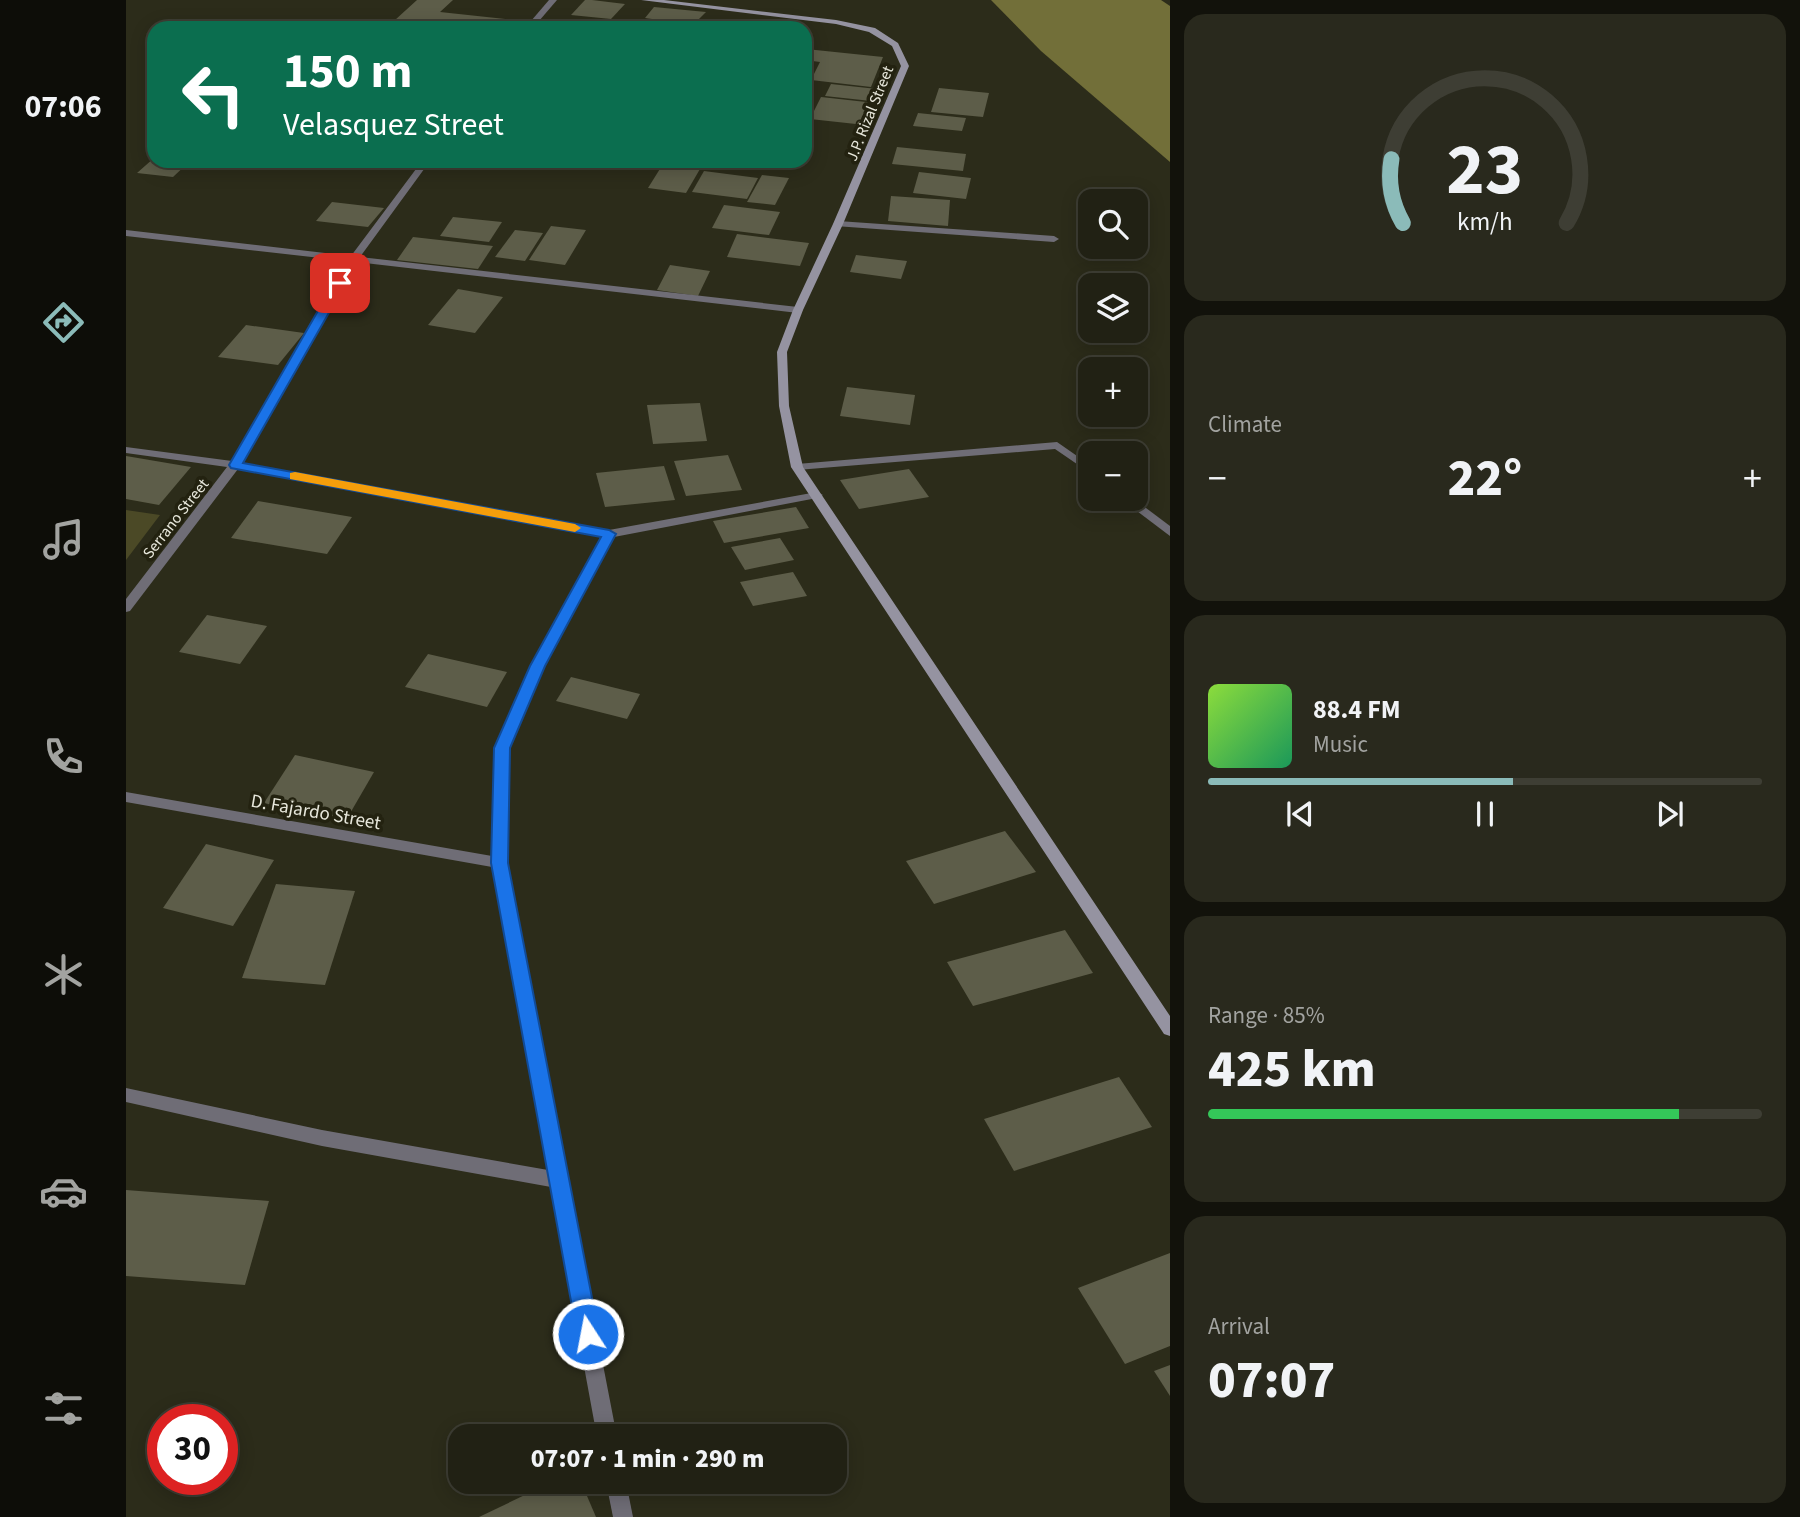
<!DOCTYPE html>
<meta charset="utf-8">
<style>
:root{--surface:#212114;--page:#29291d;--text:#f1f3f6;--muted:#a2a3a0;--line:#3e3e34;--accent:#8bbbb9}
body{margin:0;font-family:"Source Sans 3",sans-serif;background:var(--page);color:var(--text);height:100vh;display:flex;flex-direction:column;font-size:26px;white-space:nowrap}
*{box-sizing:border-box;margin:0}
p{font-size:23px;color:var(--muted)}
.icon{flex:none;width:38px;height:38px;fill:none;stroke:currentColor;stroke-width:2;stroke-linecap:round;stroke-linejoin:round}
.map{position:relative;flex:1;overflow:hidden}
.sheet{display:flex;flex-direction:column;gap:14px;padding:14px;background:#12120b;width:630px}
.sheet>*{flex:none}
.banner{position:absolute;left:21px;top:21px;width:665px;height:147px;border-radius:21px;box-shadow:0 4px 18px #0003,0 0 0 2px var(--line);background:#0b6e4f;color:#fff;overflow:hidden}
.tools{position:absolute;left:952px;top:189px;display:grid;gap:14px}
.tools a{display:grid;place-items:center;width:70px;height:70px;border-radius:14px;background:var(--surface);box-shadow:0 4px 18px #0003,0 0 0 2px var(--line);font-size:35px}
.speed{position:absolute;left:21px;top:1404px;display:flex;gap:14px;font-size:35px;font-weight:700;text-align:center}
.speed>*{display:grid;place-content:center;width:91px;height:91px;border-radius:50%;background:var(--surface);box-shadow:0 4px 18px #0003,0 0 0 2px var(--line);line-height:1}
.speed .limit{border:10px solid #d22;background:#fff;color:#111}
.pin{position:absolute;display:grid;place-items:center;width:60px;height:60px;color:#fff;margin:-30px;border-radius:14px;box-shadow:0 4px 10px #0006}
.me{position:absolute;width:77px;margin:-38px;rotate:349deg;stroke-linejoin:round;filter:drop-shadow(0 0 5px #0008)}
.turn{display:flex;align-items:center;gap:24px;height:147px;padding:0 21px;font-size:32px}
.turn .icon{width:91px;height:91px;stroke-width:2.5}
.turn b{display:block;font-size:49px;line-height:60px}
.big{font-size:52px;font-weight:800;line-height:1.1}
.sheet .card{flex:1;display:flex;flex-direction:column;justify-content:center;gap:10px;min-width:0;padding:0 24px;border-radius:21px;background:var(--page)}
.sheet .dial{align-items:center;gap:0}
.dial svg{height:182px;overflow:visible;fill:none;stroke:var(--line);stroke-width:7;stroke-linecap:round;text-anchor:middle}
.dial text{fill:var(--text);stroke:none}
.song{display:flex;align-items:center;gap:21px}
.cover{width:84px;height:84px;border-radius:10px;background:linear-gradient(135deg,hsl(90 70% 55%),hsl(150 70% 35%))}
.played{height:7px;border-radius:4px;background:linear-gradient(90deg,var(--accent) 55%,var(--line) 55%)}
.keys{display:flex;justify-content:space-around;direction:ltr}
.heat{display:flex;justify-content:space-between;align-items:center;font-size:38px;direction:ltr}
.charge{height:10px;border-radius:5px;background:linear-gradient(90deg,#34c759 85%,var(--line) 0)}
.trip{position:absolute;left:322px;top:1424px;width:399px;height:70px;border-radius:21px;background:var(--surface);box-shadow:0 4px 18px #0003,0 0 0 2px var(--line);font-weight:800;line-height:70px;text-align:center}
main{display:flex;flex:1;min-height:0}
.tab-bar{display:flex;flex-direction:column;width:126px;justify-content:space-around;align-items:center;background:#0d0d08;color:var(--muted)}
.tab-bar .icon{width:49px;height:49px}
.tab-bar .active{color:var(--accent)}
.tab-bar b{font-size:32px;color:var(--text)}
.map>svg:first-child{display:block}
.green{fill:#4b4926}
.water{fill:#726f39}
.building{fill:#5d5d49}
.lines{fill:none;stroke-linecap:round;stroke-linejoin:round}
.lane{fill:#6f6d76;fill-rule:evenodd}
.street{fill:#6f6d76;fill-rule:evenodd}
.secondary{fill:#9593a1;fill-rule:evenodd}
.route{fill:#1a73e8;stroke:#114b97;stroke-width:2}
.slow{fill:#f59e0b}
.labels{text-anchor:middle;stroke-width:7;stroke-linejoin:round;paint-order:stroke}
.far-street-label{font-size:16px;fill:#e7e7db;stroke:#232210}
.street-label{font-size:19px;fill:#e7e7db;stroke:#232210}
</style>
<main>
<nav class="tab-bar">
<b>07:06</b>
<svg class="icon active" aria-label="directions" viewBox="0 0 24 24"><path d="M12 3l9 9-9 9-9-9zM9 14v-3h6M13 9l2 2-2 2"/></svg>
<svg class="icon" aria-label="music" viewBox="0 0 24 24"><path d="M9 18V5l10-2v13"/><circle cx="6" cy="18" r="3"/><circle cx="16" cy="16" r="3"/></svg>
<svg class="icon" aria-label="phone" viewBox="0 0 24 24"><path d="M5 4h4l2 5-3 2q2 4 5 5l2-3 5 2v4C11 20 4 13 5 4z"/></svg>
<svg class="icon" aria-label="climate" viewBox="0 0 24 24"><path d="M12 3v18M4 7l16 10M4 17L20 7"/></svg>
<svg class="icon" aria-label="car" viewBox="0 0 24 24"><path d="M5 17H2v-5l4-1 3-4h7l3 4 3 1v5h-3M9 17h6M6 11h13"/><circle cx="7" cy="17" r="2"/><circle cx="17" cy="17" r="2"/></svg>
<svg class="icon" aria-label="filters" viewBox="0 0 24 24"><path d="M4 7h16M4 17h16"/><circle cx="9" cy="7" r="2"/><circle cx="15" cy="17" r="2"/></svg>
</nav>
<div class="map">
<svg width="1044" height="1517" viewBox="0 0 1044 1517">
<rect width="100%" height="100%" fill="#2c2c1a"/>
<polygon class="green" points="0,510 34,515 0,560"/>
<polygon class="water" points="865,0 1035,0 1044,6 1044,162 915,51"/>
<g class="building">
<polygon points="291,0 327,0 314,12 398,21 392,28 342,28 269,20"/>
<polygon points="459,0 466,0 499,4 485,19 445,15"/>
<polygon points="528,7 580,12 564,28 517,28 523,20 554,23 519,18"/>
<polygon points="595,20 615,22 610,28 577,28 582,22 592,24"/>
<polygon points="680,49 757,57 745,87 685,80 694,62 679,60"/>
<polygon points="705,84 751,89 745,101 699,96"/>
<polygon points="813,88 863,93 857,117 805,112"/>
<polygon points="695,97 749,103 739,125 684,119"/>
<polygon points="792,113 840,118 836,131 787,126"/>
<polygon points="771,147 840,154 837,171 766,164"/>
<polygon points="28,158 28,161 64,161 47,177 11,173"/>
<polygon points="537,164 574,169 560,193 522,188"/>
<polygon points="578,171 632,178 621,199 566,192"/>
<polygon points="793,172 845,178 840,199 787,193"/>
<polygon points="636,175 663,178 649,205 621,202"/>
<polygon points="765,196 824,200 822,226 762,221"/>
<polygon points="206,202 258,208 242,227 190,221"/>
<polygon points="598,205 654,212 643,235 586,228"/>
<polygon points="327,217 376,222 363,242 314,236"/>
<polygon points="425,226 460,230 439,265 403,260"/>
<polygon points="389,230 417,233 399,261 369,257"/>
<polygon points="611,234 683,243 674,266 601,257"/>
<polygon points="287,237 367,246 352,269 271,260"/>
<polygon points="730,255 781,261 775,279 724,272"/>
<polygon points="544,265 584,271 572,296 531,290"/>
<polygon points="332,289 377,297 349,333 302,325"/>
<polygon points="120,325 178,333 152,365 92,357"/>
<polygon points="721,387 789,395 784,425 714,416"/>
<polygon points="574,403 581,441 527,444 521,405"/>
<polygon points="602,455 616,490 560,496 548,461"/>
<polygon points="0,456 65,467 33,505 0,499"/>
<polygon points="538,466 549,500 479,507 470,473"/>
<polygon points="783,469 803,497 733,509 714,480"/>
<polygon points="132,501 226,517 201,554 105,538"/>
<polygon points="670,507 683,528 598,543 587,521"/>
<polygon points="654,538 668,560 619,570 605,547"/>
<polygon points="667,572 681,596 627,606 614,582"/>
<polygon points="81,615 141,626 114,664 53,652"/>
<polygon points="302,654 381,672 361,707 279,687"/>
<polygon points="445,677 514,694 501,719 430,701"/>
<polygon points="169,755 248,772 219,822 138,803"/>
<polygon points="879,831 910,872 808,904 780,861"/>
<polygon points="80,844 148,860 107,926 37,908"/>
<polygon points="150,884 229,891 199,985 116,978"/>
<polygon points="939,930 967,973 847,1006 821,962"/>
<polygon points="993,1077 1026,1127 888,1171 858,1119"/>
<polygon points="0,1190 143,1201 119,1285 0,1276"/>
<polygon points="1044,1253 1044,1346 999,1364 952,1288"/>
<polygon points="1044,1365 1044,1396 1028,1371"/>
<polygon points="426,1482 455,1482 470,1517 353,1517"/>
</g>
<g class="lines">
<polygon class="lane" points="712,221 928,236 933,239 928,242 709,226 707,224"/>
<g class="street">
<polygon points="423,0 431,0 407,28 399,28"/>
<polygon points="296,161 304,161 234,257 672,307 677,310 672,313 230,262 116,463 483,530 691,492 697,495 691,498 488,537 419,666 383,748 380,863 491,1437 471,1437 425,1187 196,1146 0,1102 0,1088 196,1130 422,1170 366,867 0,802 0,792 366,856 369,748 405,666 476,536 112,469 4,611 0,612 0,599 101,467 0,453 0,447 106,461 221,261 0,236 0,230 225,256"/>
<polygon points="931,442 964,465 964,473 929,449 671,470 665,467 671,464"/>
<polygon points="995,499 1008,499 1044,526 1044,536"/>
<polygon points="480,1482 500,1482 507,1517 487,1517"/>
</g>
<polygon class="secondary" points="515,0 538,0 710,20 749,28 772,43 783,66 717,224 677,310 661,352 663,406 677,467 1044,1016 1044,1036 1038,1034 665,467 653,406 651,352 667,310 707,224 775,66 766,46 743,32 710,24"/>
</g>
<polygon class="route" points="214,280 220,283 117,463 483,530 490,534 419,666 384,748 382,863 473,1334 470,1342 462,1345 454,1342 451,1334 365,863 368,748 404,666 475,537 105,468 103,465 208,283"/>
<polygon class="slow" points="169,472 449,524 455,528 449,532 164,479 164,473"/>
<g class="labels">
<g class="far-street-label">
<text transform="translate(743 113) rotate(-68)" y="6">J.P. Rizal Street</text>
<text transform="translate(49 518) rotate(-52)" y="6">Serrano Street</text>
</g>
<g class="street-label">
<text transform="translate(190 811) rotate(10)" y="7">D. Fajardo Street</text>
</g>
</g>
</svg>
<div class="tools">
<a><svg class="icon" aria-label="search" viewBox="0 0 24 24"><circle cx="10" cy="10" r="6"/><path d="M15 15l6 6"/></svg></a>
<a><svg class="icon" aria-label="layers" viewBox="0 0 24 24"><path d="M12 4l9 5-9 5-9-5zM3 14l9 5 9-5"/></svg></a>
<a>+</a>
<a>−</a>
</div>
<div class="speed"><div class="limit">30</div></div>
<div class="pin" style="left:214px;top:283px;background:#d93025"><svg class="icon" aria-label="arrive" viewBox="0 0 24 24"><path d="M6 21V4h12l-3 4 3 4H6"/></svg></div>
<svg class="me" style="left:462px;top:1334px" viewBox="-20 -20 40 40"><circle r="17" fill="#1a73e8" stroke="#fff" stroke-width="3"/><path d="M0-11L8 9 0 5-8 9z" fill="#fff"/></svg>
<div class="trip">07:07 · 1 min · 290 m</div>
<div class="banner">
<div class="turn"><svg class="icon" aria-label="left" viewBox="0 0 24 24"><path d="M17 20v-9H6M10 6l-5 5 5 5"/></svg><div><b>150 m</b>Velasquez Street</div></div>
</div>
</div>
<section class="sheet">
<div class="card dial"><svg viewBox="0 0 100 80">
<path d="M14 69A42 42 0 1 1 86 69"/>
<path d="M14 69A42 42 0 0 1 9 41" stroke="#8bbbb9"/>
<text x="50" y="56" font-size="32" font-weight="700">23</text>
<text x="50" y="72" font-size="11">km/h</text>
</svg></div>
<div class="card"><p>Climate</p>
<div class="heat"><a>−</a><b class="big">22°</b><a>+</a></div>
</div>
<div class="card">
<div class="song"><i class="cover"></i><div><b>88.4 FM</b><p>Music</p></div></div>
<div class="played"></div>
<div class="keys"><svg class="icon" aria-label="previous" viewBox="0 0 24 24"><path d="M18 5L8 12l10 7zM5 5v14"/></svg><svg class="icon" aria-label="pause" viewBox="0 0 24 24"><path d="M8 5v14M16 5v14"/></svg><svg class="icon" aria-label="next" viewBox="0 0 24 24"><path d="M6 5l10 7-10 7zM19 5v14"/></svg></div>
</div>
<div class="card"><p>Range · 85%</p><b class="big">425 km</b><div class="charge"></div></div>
<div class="card"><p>Arrival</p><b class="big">07:07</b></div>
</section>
</main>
